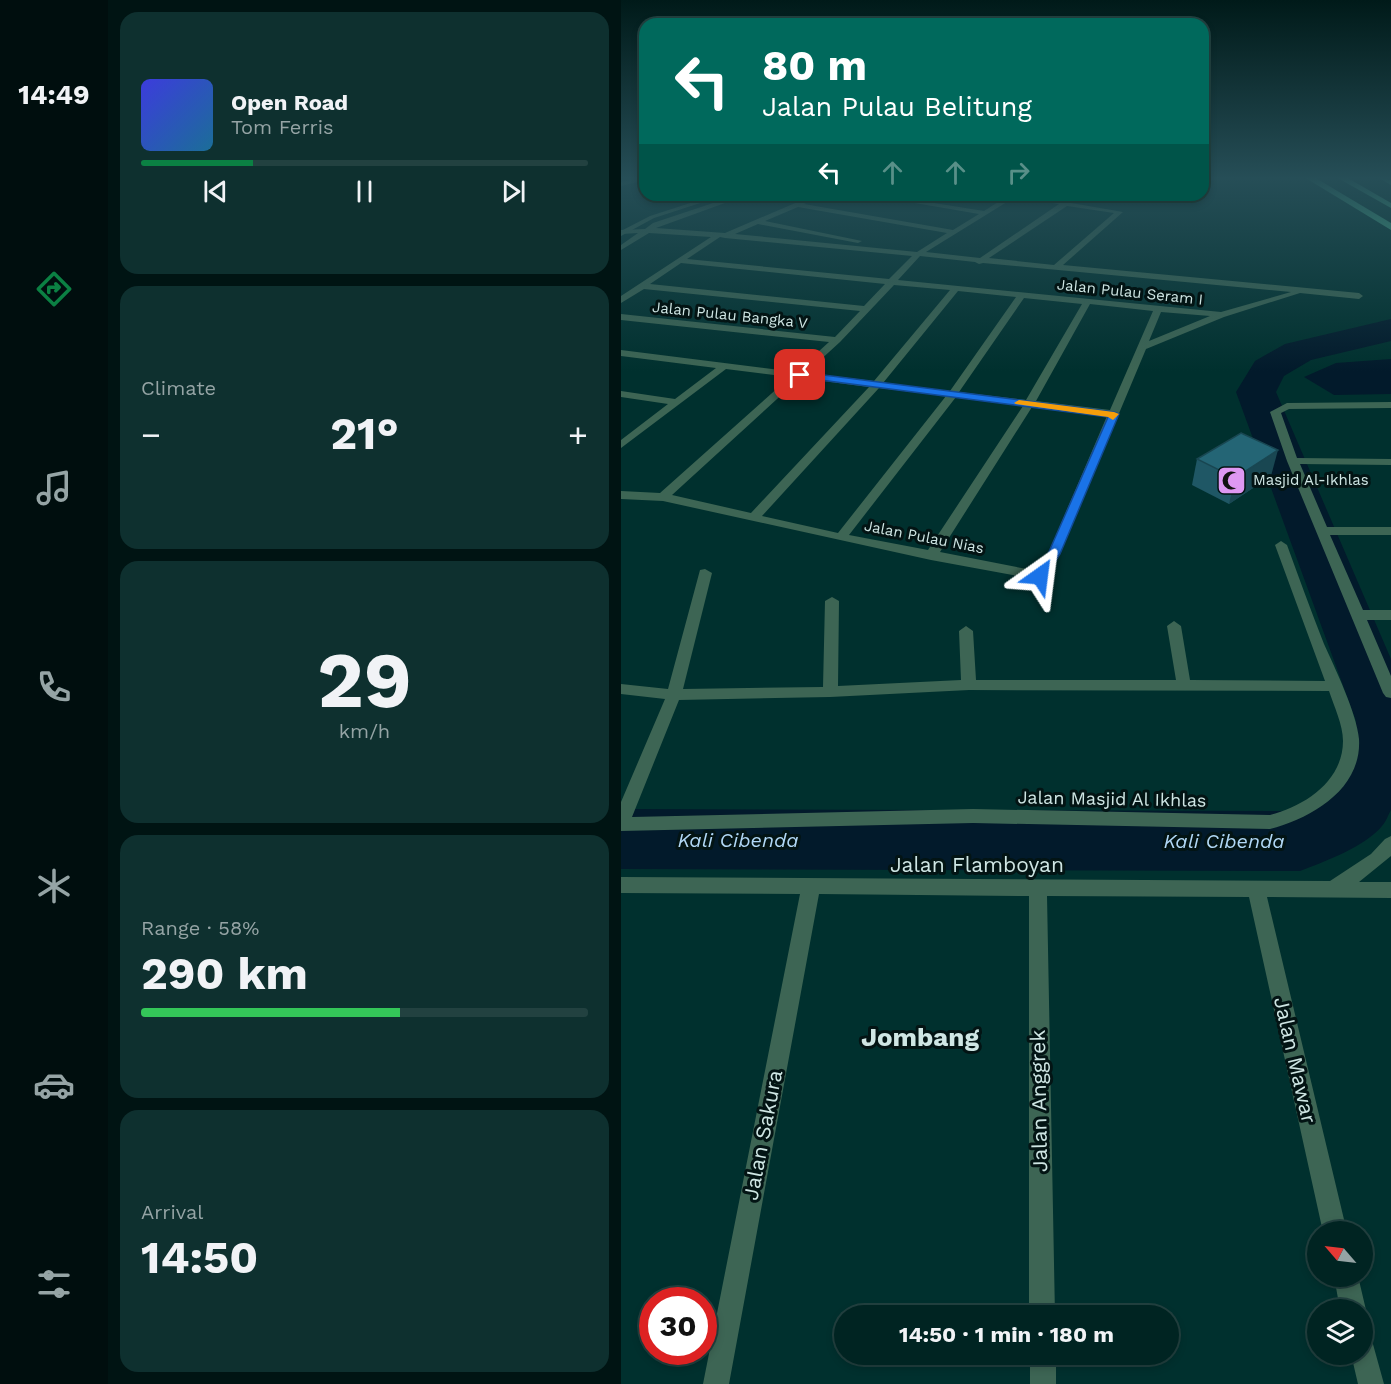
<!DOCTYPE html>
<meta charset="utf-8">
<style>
:root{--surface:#002422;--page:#0e302f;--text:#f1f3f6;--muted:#95a4a5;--line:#224140;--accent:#0b8043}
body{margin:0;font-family:"Work Sans",sans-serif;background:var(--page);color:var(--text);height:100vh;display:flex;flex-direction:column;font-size:22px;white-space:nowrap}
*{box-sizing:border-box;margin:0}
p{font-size:20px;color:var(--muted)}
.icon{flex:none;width:33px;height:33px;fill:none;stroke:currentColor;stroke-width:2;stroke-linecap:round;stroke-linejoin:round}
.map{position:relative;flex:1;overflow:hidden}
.sheet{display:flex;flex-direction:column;gap:12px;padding:12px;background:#001413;width:513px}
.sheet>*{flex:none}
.hud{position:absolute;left:18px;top:18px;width:570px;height:183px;border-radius:18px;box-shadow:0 3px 9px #0003,0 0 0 2px var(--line);background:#00695c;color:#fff;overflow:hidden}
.needle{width:39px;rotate:298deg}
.fabs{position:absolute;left:686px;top:1221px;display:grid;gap:12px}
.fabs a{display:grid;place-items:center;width:66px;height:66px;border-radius:50%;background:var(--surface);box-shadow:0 3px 9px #0003,0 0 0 2px var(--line);font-size:30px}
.speed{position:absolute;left:18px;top:1287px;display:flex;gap:12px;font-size:30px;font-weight:700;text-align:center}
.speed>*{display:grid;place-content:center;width:78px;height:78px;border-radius:50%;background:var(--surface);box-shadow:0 3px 9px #0003,0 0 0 2px var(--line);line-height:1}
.speed .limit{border:9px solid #d22;background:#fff;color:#111}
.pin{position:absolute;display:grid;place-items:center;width:51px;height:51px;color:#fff;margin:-26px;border-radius:12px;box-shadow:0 3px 9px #0006}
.me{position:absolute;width:66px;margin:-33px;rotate:31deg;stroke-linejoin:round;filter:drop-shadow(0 0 4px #0008)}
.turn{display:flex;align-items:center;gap:21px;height:126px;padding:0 24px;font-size:27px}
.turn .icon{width:78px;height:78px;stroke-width:2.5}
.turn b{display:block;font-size:42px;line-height:51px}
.lanes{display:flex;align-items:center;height:57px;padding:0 24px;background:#0003;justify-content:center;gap:30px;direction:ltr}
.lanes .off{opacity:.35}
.big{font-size:45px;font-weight:700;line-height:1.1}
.sheet .widget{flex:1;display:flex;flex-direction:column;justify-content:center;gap:9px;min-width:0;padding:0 21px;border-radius:18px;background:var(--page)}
.sheet .dial{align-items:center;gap:0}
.dial b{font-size:78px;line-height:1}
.song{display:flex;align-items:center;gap:18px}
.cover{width:72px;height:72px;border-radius:9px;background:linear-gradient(135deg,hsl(240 70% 55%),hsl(200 70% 35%))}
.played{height:6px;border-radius:3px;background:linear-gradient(90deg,var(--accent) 25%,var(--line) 25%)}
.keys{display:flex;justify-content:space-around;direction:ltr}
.heat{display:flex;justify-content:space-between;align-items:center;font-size:33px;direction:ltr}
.charge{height:9px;border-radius:4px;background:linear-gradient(90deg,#34c759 58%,var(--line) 0)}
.trip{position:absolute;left:213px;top:1305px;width:345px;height:60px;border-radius:30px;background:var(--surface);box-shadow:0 3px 9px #0003,0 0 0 2px var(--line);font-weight:700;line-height:60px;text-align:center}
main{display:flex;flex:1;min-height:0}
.tabs{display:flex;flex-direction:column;width:108px;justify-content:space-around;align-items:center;background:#000e0e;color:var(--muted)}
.tabs .icon{width:42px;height:42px}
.tabs .active{color:var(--accent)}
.tabs b{font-size:27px;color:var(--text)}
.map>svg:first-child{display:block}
.water{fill:#021a2b}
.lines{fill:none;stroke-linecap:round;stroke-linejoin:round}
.river{fill:#021a2b;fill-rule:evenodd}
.minor{fill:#3d6554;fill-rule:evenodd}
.tertiary{fill:#3d6554;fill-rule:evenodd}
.motorway{fill:#4bb890;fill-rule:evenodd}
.wall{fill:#1f5765}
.shaded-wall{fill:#194752}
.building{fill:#246575;stroke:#194752;stroke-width:1.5}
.route{fill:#1a73e8;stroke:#114b97;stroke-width:1.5}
.slow{fill:#f59e0b}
.labels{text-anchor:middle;stroke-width:6;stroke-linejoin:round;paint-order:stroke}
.far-street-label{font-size:15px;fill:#cfe6e4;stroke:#031414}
.far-poi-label{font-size:15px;fill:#cfe6e4;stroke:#031414;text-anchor:start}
.street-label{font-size:18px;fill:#cfe6e4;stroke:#031414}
.water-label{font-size:20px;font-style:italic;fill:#b1d8f6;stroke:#031414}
.near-street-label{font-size:21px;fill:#cfe6e4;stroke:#031414}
.near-quarter-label{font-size:26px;font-weight:bold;fill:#cfe6e4;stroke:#031414}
</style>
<main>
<nav class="tabs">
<b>14:49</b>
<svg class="icon active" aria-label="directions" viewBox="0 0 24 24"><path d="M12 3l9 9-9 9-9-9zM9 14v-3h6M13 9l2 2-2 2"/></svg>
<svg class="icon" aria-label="music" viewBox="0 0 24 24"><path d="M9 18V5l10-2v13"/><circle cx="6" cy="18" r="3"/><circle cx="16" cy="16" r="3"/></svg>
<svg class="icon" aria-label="phone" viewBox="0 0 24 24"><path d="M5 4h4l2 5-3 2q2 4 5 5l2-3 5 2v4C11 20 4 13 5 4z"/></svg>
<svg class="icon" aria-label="climate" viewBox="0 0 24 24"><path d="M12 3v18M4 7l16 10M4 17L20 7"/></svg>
<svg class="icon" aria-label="car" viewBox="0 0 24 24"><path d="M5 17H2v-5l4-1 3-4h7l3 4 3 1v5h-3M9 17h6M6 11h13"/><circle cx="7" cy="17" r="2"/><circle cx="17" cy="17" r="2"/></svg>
<svg class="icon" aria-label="filters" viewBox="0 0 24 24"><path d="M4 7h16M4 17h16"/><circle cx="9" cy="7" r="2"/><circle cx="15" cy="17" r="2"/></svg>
</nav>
<section class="sheet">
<div class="widget">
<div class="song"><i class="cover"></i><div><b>Open Road</b><p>Tom Ferris</p></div></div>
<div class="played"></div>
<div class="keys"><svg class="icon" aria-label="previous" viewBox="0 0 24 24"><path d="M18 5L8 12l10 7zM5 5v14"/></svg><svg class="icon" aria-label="pause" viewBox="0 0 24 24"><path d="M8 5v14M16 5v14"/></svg><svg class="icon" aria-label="next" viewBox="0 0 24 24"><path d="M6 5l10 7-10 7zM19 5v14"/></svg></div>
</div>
<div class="widget"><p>Climate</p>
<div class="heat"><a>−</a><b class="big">21°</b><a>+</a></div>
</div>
<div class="widget dial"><b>29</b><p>km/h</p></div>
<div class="widget"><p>Range · 58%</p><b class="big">290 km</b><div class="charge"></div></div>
<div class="widget"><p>Arrival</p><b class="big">14:50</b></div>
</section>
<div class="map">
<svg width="770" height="1384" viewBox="0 0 770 1384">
<rect width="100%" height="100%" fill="#00302e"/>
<polygon class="water" points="770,359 770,394 713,395 683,377 715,363"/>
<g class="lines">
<path class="river" d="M770,319v22l-80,19 -27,16 -8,16 115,267v151c-3,5 -5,12 -9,16 -16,20 -58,36 -82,45l-679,-2v-60l673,2 40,-24 19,-30 3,-36 -120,-329 19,-31 30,-17z"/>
<g class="minor">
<polygon points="24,177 24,180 0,186 0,182"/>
<path d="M116,195h10l-91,33 69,5 89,-38h9l-19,9 149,26 26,-16 -111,-19h16l100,16 25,-16h16l98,17 -60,53 296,28 4,3 -4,3 -59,-6 -76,24 -78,32 -86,205 -15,25 -5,1 -109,-20 -268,-59 -42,-2v-8l39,2 130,-116 -64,-8 -105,79v-8l47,-36 -47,-7v-6l54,8 41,-31 -95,-12v-6l175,22 33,-30 -208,-22v-6l214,23 25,-26 -216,-22 -23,14v-7l90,-59 -62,-4 -28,17v-5l17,-12 -17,1v-4l24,-1 8,-6zM394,197l44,7 -79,54 -54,-6zM446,206l47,7 -60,52 -65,-7zM177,207l149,26 -30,19 -182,-18 23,-10 100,19 4,-2 -97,-20zM99,237l5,1 187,18 -23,23 -202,-20zM299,256l55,6 4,2 4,-1 308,29 -70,20 -323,-32zM60,263l204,21 -21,22 -214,-22zM273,285l56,5 -76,91 -68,-8 34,-31zM337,291l58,6 -66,94 -67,-8zM403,298l58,6 -56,96 -67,-8zM469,304l63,7 -43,99 -74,-9zM540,312l49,4 -61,25zM179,378l69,9 -118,126 -79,-18zM258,388l67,8 -108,137 -76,-17zM335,397l67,9 -95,144 -79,-15zM411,407l75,9 -59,138 -11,17 -97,-19z"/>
<polygon points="770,402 770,408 668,409 660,413 676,458 770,459 770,465 679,464 706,527 770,527 770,535 709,535 742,610 770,610 770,620 746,620 770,676 770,698 765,697 762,693 666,461 649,412 666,403"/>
<path d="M660,541l6,4c12,33 24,66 37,99 11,24 33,70 35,95 3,50 -47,79 -89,90l-297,-6 -352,8v-29l44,-103 -44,-5v-10l47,5 32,-119 5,-1 7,4 -29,116 140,-2 2,-86 7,-4 7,4 -1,85 123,-6 -2,-49 7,-5 7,5 3,49h200l-9,-54 7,-5 7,5 9,54 135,1 -50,-136zM348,690l360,1c5,15 14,34 14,50 0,40 -38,65 -73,74l-297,-6 -341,8 47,-117 151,-3z"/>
<polygon points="770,836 770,856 738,882 770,882 770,898 646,897 726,1232 702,1232 628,897 426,896 434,1316 408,1316 408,896 198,894 108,1384 82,1384 179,894 0,893 0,877 709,881 750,854 764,839"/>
<polygon points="713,1276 737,1276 745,1310 741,1319 741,1310 719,1310"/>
<polygon points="741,1333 750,1337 763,1384 737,1384 730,1354 741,1354"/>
<rect x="409" y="1354" width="26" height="30"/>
</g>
<polygon class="tertiary" points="94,195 104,195 33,218 0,236 0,231 29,216"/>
<g class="motorway">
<polygon points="683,177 693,177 770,223 770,230"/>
<polygon points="715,177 725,177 770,203 770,208"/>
<polygon points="756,177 770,180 770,185"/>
</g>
</g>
<polygon class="wall" points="576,459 650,476 608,504 571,485"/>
<polygon class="shaded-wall" points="657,450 650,476 608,504 614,478"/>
<polygon class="building" points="620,433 657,450 614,478 576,459"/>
<linearGradient id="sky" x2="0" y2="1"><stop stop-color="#001a19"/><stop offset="0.48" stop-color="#264e57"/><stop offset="1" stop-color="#264e57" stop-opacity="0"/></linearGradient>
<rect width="770" height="371" fill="url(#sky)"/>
<polygon class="route" points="179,372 493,412 498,414 439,554 423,579 419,580 413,576 427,554 487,417 176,377 175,375"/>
<polygon class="slow" points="398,400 493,412 498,414 492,420 487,417 395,404 393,403"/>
<defs>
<symbol id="mosque-square" viewBox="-11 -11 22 22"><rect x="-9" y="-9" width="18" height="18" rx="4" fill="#de98f2" stroke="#031414"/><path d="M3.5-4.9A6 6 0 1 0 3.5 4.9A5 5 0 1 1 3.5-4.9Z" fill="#111"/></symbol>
</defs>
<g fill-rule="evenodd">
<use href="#mosque-square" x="594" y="464" width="33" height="33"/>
</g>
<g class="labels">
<g class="far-street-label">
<text transform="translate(509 292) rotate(6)" y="5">Jalan Pulau Seram I</text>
<text transform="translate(109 315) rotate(6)" y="5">Jalan Pulau Bangka V</text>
<text transform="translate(303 537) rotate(11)" y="5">Jalan Pulau Nias</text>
</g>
<g class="far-poi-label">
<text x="632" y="485">Masjid Al-Ikhlas</text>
</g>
<g class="street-label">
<text transform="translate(491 799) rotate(1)" y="6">Jalan Masjid Al Ikhlas</text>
</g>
<g class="water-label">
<text x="117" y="847">Kali Cibenda</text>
<text x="603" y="848">Kali Cibenda</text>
</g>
<g class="near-street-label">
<text x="356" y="872">Jalan Flamboyan</text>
<text transform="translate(674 1060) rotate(77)" y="7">Jalan Mawar</text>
<text transform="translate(418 1101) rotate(-91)" y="7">Jalan Anggrek</text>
<text transform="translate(142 1135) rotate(-79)" y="7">Jalan Sakura</text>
</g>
<g class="near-quarter-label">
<text x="299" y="1046">Jombang</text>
</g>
</g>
</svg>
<div class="fabs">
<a><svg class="needle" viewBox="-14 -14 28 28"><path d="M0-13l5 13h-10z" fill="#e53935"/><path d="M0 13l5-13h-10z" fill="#95a4a5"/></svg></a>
<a><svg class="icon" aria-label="layers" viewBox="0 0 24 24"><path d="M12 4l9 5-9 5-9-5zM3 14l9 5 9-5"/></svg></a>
</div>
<div class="speed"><div class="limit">30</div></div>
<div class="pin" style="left:179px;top:375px;background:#d93025"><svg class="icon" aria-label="arrive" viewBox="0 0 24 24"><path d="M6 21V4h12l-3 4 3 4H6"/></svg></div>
<svg class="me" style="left:419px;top:576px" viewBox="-20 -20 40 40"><path d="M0-17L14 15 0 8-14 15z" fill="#1a73e8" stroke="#fff" stroke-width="4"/></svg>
<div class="trip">14:50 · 1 min · 180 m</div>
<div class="hud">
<div class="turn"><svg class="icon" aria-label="left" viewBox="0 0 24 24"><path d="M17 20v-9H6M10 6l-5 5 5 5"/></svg><div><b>80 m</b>Jalan Pulau Belitung</div></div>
<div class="lanes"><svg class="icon" aria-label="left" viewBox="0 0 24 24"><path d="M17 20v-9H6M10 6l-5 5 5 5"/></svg><svg class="icon off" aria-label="ahead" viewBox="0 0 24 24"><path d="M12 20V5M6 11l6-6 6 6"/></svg><svg class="icon off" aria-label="ahead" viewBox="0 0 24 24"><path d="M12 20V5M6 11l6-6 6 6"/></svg><svg class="icon off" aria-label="right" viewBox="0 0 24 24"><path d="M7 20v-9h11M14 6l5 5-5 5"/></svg></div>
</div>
</div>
</main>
